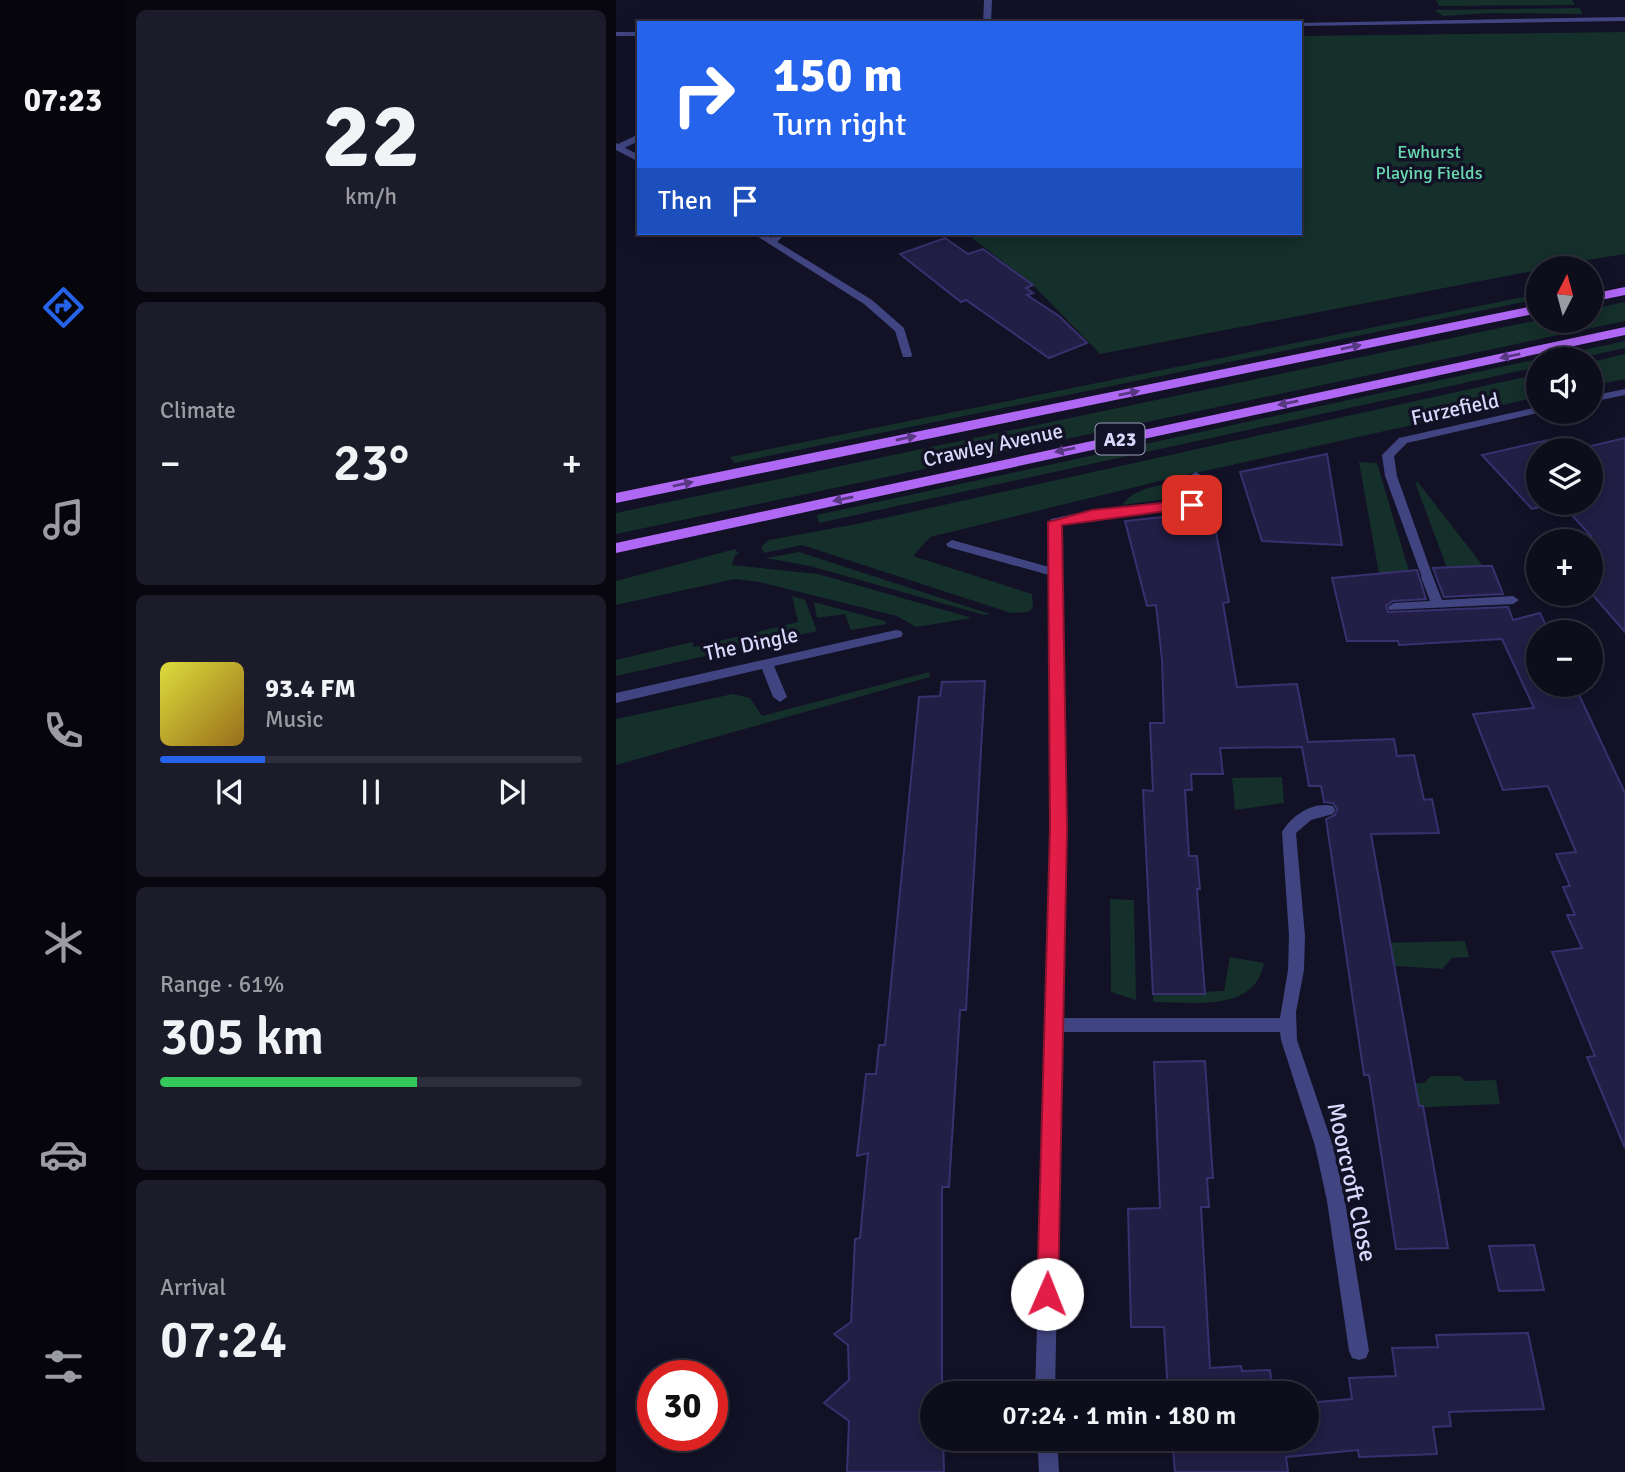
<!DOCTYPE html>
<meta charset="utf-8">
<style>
:root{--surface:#0e0d1c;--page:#1c1b29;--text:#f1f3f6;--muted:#9b9ca3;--line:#2e2d3b;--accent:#2563eb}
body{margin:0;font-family:Signika,sans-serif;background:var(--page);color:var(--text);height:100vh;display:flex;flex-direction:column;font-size:26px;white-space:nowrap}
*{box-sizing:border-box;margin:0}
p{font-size:23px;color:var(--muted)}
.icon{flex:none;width:38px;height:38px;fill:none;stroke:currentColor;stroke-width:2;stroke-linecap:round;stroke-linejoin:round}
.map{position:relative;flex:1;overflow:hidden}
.side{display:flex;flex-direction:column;gap:10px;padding:10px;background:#08070f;width:490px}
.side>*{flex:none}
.top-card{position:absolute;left:21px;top:21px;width:665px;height:214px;border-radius:0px;box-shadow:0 4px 18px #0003,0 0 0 2px var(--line);background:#2563eb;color:#fff;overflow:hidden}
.needle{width:46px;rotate:6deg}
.controls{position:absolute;left:910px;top:256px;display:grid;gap:14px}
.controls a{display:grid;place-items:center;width:77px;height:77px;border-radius:50%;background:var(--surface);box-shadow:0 4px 18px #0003,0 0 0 2px var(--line);font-size:35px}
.speed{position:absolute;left:21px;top:1360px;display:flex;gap:14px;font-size:35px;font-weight:700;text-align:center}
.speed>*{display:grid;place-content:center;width:91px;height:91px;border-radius:50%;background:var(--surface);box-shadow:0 4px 18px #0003,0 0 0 2px var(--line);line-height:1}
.speed .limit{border:10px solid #d22;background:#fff;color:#111}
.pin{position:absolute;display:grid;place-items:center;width:60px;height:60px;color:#fff;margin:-30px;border-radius:14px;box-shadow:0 4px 10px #0006}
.me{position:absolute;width:77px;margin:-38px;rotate:1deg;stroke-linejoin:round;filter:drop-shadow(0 0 5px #0008)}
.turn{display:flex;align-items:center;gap:24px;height:147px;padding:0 21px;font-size:32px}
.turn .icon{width:91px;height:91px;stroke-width:2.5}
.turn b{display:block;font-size:49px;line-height:60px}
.then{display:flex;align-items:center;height:66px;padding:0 21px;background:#0003;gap:14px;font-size:26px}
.big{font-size:52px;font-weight:600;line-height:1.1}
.side .tile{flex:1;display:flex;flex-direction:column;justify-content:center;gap:10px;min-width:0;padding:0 24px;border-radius:10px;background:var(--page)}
.side .dial{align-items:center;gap:0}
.dial b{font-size:91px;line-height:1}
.song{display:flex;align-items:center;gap:21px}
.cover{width:84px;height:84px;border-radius:10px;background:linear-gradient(135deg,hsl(60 70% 55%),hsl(40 70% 35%))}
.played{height:7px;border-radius:4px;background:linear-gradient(90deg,var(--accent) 25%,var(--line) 25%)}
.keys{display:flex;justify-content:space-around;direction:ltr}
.heat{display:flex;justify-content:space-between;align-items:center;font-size:38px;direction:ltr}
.charge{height:10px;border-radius:5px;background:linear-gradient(90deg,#34c759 61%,var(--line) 0)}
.trip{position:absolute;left:304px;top:1381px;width:399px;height:70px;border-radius:35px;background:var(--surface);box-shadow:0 4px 18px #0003,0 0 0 2px var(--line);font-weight:600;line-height:70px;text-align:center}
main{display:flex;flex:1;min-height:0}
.menu{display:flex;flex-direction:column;width:126px;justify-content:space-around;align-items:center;background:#06050b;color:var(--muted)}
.menu .icon{width:49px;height:49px}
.menu .on{color:var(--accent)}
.menu b{font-size:32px;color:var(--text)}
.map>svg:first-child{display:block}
.green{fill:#152f2b}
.building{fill:#221e45;stroke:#37326f;stroke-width:2}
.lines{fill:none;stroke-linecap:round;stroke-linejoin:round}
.service{fill:#404581;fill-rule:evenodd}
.minor{fill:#404581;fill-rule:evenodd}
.tertiary{fill:#404581;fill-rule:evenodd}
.primary{fill:#af68f4;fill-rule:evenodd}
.oneway{fill:#593883}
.route{fill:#e11d48;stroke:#92132f;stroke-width:2}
.labels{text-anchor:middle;stroke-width:7;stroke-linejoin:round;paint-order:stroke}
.far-park-label{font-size:18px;fill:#69d8af;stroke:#121126}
.shield{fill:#121126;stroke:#9d9dbc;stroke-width:2}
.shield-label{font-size:19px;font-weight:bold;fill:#d8d9fc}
.street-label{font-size:21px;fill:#d8d9fc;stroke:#121126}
.near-street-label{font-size:24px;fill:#d8d9fc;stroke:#121126}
</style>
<main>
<nav class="menu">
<b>07:23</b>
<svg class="icon on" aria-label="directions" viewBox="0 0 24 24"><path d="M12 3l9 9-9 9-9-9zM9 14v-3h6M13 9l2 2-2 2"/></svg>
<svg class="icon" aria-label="music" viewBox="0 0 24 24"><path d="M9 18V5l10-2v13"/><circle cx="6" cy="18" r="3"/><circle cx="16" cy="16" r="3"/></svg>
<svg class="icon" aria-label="phone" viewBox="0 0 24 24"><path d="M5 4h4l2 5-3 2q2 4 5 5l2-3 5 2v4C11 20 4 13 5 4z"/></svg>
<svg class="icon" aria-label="climate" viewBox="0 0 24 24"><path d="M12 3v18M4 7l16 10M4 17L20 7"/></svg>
<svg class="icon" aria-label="car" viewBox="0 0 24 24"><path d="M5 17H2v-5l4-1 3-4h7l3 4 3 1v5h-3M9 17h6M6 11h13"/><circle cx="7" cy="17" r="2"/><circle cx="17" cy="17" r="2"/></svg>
<svg class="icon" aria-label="filters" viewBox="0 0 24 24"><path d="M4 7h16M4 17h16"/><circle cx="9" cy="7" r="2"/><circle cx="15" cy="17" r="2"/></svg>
</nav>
<section class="side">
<div class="tile dial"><b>22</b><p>km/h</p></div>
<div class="tile"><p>Climate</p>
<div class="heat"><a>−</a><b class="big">23°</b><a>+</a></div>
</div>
<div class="tile">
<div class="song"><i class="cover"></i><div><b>93.4 FM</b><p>Music</p></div></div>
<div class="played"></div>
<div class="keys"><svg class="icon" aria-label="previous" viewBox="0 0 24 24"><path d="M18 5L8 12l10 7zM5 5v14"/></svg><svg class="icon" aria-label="pause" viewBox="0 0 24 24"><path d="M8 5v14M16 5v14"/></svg><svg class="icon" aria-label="next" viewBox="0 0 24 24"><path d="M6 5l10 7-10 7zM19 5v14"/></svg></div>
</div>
<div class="tile"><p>Range · 61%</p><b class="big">305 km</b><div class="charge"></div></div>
<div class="tile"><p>Arrival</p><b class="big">07:24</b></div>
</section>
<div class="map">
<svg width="1009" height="1472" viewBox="0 0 1009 1472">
<rect width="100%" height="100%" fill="#121126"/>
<g class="green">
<polygon points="820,0 956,0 959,5 823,6"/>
<polygon points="964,8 966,14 874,13 827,16 818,10"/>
<polygon points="1009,32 1009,254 922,268 922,270 484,354 417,285 350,233 684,233 684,36"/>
<polygon points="922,294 922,299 118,463 114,457"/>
<polygon points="1009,302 1009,321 0,534 0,513 922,320 975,320 975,309"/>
<polygon points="1009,341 1009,348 960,359 926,359"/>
<polygon points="1009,354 1009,379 975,386 975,362"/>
<polygon points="922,359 922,367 203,523 201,515"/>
<polygon points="922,374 922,397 548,480 314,537 297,556 416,594 417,608 411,612 395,613 186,545 148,553 145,547 153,540 241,524"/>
<polygon points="743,462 761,463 793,571 763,574"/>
<path d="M572,480l1,8 -7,9 -60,8c13,-19 44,-20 66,-25z"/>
<polygon points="801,481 867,566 831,568 800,485"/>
<polygon points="119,549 123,554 119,555 116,565 202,574 356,618 300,627 281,616 143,582 119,579 0,605 0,581"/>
<polygon points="183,552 374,614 368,615 194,566 150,558"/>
<polygon points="176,596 189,600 201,631 0,676 0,660 76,642 78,647 182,622"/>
<polygon points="198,602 269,621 271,624 235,630 229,614 201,618"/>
<polygon points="313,672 314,677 0,765 0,719 117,694 134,698 146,716"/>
<polygon points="666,777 668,803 619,810 616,778"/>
<polygon points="494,899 518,900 520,1000 495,992"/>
<polygon points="849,941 853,957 836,958 826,969 766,965 761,943"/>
<path d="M614,957l34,6c-9,50 -71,39 -111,39v-8l71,-3z"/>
<polygon points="815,1076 844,1076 849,1081 880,1080 884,1104 790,1108 787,1084 808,1083"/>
</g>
<g class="building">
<polygon points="329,238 352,254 367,249 417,285 410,288 417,293 411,295 443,316 471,343 433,358 350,300 345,302 284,254"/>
<polygon points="1009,438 1009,632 975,593 975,536 944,502 975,502 975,446"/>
<polygon points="932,440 941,450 922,450 922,502 943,502 916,509 866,455"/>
<polygon points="711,454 726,545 646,541 624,472"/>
<polygon points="565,515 570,528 599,527 613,602 607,603 621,687 681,684 692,742 778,739 781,756 798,755 808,800 816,799 823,833 755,834 803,1106 807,1106 832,1248 780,1249 753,1075 748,1075 710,819 719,815 721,809 717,803 708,802 705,786 693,786 686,747 604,748 607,774 575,774 576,790 569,790 573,856 581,856 584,889 581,889 589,994 537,994 527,790 537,791 534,723 548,723 546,660 540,605 531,606 509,521"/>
<polygon points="865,566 876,566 887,594 828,597 817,568"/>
<polygon points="801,570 810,599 777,601 770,606 772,612 892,607 897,620 924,613 933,632 922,632 922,684 958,684 1009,793 1009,1148 971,1057 979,1056 936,952 966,948 951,915 959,915 947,887 954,886 940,854 960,852 932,786 887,790 857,714 918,708 886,639 783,645 782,641 731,641 716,578"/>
<polygon points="369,681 350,1010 344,1010 333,1187 326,1187 326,1393 317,1393 317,1438 327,1438 328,1472 231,1472 233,1421 208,1403 233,1380 232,1345 218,1334 235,1322 239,1239 244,1238 252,1153 241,1156 250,1074 260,1074 263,1045 269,1045 303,697 324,696 326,682"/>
<polygon points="589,1061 597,1178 591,1178 593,1207 585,1207 594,1368 625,1366 626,1371 654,1370 657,1393 552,1393 548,1327 515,1327 512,1209 544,1208 538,1062"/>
<polygon points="918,1245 928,1290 883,1291 873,1246"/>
<polygon points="912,1333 928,1409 833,1412 835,1426 817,1427 821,1454 743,1457 742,1450 670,1457 672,1472 559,1472 556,1438 691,1438 691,1403 736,1399 733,1378 780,1376 776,1348 822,1347 820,1335"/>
</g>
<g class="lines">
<g class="service">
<polygon points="23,134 23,141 6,149 0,149 0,145"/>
<polygon points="160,233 170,233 159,244 153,244 151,242"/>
<polygon points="580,472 586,476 591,495 580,508 476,518 439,526 433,522 435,519 476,510 572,502 579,495 574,476"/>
<polygon points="811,573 817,577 826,600 897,596 903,600 897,604 773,610 772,607 778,603 814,601 805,577"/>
</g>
<g class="minor">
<polygon points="368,0 376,0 375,23 367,23"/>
<polygon points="0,143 23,155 23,162 0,150"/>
<polygon points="136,233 147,233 256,300 288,328 296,355 295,357 287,357 279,331 248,304"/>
<polygon points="1009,389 1009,395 975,402 975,396"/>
<polygon points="922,407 922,411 926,412 791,443 778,456 781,476 817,577 815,580 807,580 769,476 766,455 783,438"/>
<path d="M439,518l6,4 5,307 -3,189h217l8,-48 1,-34 -7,-104c10,-17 31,-31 51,-26l2,4 -2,4 -22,6 -15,13 9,103 -1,34 -8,42 1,28 36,106 12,55 24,150 -3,7 -7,2 -7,-2 -3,-7 -22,-150 -12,-55 -34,-106 -1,-8h-218l-7,361h-20l17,-564 -3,-254 -101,-28 -2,-3 6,-4 97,27v-45z"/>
<polygon points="280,630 285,631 287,634 285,637 158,666 171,697 164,702 157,697 146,669 0,703 0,693"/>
<polygon points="421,1438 441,1438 443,1472 423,1472"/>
</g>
<g class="tertiary">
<polygon points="1009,17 1009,21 684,26 684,23 681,23"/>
<rect x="0" y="32" width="23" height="4"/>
</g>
<g class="primary">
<polygon points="1009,287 1009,295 975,302 975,294"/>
<polygon points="922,305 922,313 0,503 0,493"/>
<polygon points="1009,327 1009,335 0,553 0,543"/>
</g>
</g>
<defs><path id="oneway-solid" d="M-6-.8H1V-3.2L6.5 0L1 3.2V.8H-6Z" transform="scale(1.75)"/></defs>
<g class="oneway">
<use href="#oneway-solid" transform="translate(735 347) rotate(-12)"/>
<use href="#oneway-solid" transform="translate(894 356) rotate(168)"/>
<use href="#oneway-solid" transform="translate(513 393) rotate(-11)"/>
<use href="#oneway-solid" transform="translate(672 403) rotate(168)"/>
<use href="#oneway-solid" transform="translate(290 438) rotate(-12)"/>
<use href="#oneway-solid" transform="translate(449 450) rotate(168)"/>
<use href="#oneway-solid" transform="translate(67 484) rotate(-12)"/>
<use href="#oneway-solid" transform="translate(227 499) rotate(168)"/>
</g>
<polygon class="route" points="576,500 580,502 580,507 446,525 451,829 442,1294 439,1301 431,1304 424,1301 421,1294 434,829 432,522 476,510"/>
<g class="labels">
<g class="far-park-label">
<text x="813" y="158">Ewhurst<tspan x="813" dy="21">Playing Fields</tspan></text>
</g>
<rect class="shield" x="479.5" y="423.5" width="49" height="31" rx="5"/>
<g class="shield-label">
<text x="504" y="446">A23</text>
</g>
<g class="street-label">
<text transform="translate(839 409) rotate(-12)" y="7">Furzefield</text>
<text transform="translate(377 445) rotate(-12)" y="7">Crawley Avenue</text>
<text transform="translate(135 644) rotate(-12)" y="7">The Dingle</text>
</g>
<g class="near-street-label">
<text transform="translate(736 1182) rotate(78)" y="8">Moorcroft Close</text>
</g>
</g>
</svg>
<div class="controls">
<a><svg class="needle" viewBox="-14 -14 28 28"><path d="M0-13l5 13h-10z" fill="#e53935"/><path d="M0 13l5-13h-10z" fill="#9b9ca3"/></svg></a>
<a><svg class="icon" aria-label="sound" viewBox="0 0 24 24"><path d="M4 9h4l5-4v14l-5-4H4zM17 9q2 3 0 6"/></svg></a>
<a><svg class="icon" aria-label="layers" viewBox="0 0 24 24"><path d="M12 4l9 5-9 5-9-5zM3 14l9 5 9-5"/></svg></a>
<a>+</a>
<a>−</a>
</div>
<div class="speed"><div class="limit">30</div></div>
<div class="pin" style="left:576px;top:505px;background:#d93025"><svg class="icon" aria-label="arrive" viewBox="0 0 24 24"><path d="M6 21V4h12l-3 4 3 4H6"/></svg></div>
<svg class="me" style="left:431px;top:1294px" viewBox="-20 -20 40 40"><circle r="19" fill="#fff"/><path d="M0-13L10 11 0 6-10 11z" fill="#e11d48"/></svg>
<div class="trip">07:24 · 1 min · 180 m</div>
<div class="top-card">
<div class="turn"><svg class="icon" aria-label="right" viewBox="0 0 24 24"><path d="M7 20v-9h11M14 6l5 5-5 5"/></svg><div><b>150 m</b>Turn right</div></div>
<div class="then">Then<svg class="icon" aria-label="arrive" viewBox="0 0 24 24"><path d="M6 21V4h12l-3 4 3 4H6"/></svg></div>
</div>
</div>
</main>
